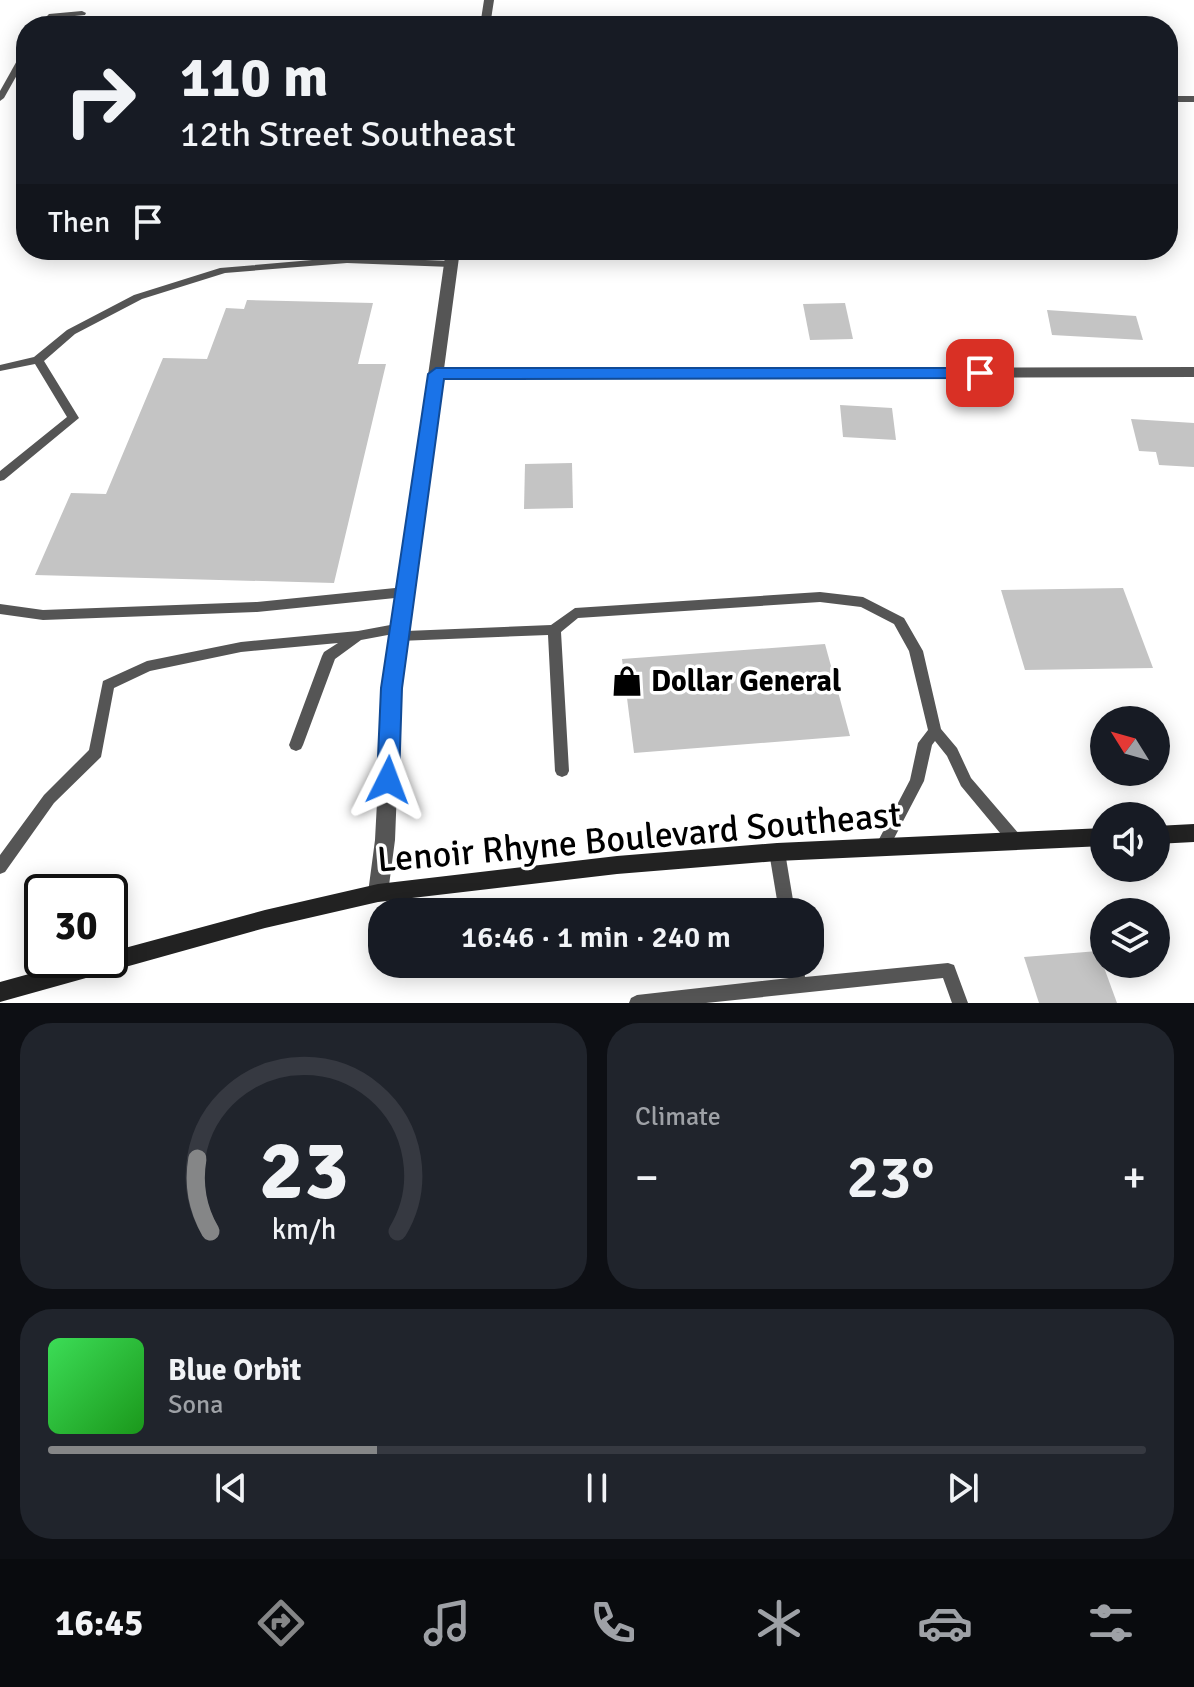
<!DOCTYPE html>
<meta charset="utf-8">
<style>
:root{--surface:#171b24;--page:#20242c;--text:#f1f3f6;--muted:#9ea1a6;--line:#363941;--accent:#858687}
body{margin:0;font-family:Signika,sans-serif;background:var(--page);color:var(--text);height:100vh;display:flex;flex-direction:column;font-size:30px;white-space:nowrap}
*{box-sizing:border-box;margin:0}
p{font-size:26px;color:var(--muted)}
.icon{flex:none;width:44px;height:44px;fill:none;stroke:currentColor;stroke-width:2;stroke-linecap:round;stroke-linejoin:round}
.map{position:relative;height:1003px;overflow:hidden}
.side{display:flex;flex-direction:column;gap:20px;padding:20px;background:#0d0f14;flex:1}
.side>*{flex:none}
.banner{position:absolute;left:16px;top:16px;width:1162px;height:244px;border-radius:32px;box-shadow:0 4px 20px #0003;background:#171b24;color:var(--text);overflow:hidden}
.needle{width:52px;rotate:307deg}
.buttons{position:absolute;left:1090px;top:706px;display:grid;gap:16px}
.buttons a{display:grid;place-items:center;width:80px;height:80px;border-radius:50%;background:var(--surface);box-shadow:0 4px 20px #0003;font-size:40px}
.speed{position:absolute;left:24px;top:874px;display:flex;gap:16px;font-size:40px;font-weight:700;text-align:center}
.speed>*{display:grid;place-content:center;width:104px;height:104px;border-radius:50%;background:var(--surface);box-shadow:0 4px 20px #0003;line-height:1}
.speed .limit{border:4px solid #111;border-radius:12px;background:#fff;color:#111}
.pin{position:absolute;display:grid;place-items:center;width:68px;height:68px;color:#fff;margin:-34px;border-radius:16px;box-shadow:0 4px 12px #0006}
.me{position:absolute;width:88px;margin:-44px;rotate:3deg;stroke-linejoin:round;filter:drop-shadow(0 0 6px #0008)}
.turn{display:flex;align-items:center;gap:28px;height:168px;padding:0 32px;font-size:36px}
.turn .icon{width:104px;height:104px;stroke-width:2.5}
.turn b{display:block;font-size:56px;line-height:68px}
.then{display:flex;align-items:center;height:76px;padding:0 32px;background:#0003;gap:16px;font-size:30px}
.big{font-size:60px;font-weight:600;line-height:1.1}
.side .tile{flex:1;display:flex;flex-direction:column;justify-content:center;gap:12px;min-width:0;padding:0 28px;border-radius:32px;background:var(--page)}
.side .dial{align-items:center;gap:0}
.dial svg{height:208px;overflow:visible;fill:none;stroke:var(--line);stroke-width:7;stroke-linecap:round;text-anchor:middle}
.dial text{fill:var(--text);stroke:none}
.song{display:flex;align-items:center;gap:24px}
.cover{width:96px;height:96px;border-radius:12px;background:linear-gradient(135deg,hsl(130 70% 55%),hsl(120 70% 35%))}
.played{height:8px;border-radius:4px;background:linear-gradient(90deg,var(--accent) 30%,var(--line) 30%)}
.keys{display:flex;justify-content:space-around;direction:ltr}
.heat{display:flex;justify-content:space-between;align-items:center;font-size:44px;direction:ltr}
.side .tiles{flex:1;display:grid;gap:20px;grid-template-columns:1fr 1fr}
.tile:last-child{grid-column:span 2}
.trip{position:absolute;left:368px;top:898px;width:456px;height:80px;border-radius:32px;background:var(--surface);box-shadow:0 4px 20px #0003;font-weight:600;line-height:80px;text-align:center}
.menu{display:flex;height:128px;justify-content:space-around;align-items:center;background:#090b0e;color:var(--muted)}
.menu .icon{width:56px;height:56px}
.menu .selected{color:var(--accent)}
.menu b{font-size:36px;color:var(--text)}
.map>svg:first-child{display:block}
.building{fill:#c4c4c4}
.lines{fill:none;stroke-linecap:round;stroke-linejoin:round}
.lane{fill:#555;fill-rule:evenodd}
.street{fill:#555;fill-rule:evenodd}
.secondary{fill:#222;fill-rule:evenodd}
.route{fill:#1a73e8;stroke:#114b97;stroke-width:2}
.labels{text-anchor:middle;stroke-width:7;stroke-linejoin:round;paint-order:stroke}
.poi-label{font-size:30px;font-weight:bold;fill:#000;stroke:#fff;text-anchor:start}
.near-street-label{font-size:36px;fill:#000;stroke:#fff}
</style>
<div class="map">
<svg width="1194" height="1003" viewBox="0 0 1194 1003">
<rect width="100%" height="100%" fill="#fff"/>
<g class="building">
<polygon points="247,300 373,303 358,364 386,364 334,583 35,575 71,493 106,494 163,358 207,359 226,308 244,309"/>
<polygon points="845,303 853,339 810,340 803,304"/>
<polygon points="1047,310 1136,316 1143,340 1052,335"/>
<polygon points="840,405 892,408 896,440 843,437"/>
<polygon points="1131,419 1194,423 1194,467 1159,465 1156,452 1139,451"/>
<polygon points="572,463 573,508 524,509 525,464"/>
<polygon points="1123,588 1153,668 1025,670 1001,590"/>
<polygon points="825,644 850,736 634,753 622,659"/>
<polygon points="1098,951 1117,1003 1039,1003 1024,957"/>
</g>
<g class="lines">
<g class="lane">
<polygon points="82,11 86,13 85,15 54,18 46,26 37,26 49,14"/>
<polygon points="23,50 26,50 26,59 4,98 0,101 0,91"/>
<polygon points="347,257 451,261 456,264 451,267 347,263 225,273 142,299 75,334 44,361 79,418 4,480 0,481 0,471 67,417 35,364 0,371 0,365 34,357 67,330 134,295 220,268"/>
<polygon points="405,587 410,589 411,592 410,595 405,597 257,612 43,620 0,614 0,604 43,610 257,602"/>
<polygon points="820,592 863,597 904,618 923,651 941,729 957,748 971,778 1020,835 1022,840 1020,845 1015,846 1010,845 961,786 947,756 935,741 932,745 924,781 888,850 883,851 878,850 876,845 910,780 918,743 928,730 909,651 894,624 861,607 820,602 578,618 561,632 569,771 567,775 562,777 557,775 555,771 548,635 399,641 394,640 393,634 361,640 335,659 303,745 301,749 296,751 291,749 289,745 322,656 324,652 338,643 241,652 150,671 114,688 101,757 54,803 5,872 0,874 0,855 44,795 89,750 103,681 147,661 241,642 358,631 401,623 406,624 408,628 406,631 551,625 575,608"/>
<polygon points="777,845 782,847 785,852 795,912 779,912 769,852 772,847"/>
<polygon points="948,963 954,965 968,1003 952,1003 943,978 706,1003 629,1003 631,998 637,995 789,978 787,964 803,964 805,977"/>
</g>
<g class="street">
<polygon points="484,0 494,0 490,26 480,26"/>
<rect x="1168" y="96" width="26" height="6"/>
<polygon points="446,250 460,250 444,369 1194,367 1194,377 442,379 401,688 395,840 388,893 385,899 378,902 371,899 368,893 375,840 383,688"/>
</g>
<g class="secondary">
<polygon points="1194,824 1194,842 1156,844 1156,826"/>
<polygon points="1104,828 1104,846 777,861 617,874 378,902 265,928 0,1002 0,982 80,960 110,960 110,952 265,910 378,884 617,856 777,843"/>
</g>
</g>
<polygon class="route" points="436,368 980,368 989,373 980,378 444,379 402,688 399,780 395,786 388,789 380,786 377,780 381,688 428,374"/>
<defs>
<symbol id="shop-bare" viewBox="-9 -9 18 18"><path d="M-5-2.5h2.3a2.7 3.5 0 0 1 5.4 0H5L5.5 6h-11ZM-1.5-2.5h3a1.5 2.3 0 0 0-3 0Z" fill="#000" stroke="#fff" stroke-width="2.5" paint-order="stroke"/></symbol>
</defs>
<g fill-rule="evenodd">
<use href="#shop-bare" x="605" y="659" width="44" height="44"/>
</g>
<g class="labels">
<g class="poi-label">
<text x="651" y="691">Dollar General</text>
</g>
<g class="near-street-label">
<text transform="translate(639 836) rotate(-5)" y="13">Lenoir Rhyne Boulevard Southeast</text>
</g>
</g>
</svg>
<div class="buttons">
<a><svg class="needle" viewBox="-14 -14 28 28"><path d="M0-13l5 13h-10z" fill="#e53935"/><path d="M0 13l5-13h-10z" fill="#9ea1a6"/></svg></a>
<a><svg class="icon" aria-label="sound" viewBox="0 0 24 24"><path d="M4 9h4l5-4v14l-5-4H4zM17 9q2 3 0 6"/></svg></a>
<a><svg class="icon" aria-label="layers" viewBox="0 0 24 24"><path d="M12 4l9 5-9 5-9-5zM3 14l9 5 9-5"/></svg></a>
</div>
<div class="speed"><div class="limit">30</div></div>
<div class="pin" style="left:980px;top:373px;background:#d93025"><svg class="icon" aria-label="arrive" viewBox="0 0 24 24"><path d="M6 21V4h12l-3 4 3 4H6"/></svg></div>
<svg class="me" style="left:388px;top:780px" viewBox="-20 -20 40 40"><path d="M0-17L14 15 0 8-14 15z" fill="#1a73e8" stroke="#fff" stroke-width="4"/></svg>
<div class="trip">16:46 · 1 min · 240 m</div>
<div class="banner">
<div class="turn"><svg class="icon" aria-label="right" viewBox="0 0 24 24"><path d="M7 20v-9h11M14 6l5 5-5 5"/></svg><div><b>110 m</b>12th Street Southeast</div></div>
<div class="then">Then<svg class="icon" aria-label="arrive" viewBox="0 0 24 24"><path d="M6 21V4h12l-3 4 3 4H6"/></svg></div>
</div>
</div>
<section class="side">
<div class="tiles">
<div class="tile dial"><svg viewBox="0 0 100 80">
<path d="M14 69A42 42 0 1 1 86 69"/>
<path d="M14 69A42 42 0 0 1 9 41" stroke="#858687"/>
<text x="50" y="56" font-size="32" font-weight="700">23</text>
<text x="50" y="72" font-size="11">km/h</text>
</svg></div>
<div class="tile"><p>Climate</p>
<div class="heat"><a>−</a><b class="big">23°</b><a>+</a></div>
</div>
<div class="tile">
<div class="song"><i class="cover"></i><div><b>Blue Orbit</b><p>Sona</p></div></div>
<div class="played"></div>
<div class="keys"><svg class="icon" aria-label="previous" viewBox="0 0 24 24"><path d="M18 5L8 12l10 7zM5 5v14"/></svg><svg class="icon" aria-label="pause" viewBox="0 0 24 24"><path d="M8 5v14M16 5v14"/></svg><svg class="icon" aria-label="next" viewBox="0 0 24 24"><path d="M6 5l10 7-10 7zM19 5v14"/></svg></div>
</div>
</div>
</section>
<nav class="menu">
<b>16:45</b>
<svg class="icon selected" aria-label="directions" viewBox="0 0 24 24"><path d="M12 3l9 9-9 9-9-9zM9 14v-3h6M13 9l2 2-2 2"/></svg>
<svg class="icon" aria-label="music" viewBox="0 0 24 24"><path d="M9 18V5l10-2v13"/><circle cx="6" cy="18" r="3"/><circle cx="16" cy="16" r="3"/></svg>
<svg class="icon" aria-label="phone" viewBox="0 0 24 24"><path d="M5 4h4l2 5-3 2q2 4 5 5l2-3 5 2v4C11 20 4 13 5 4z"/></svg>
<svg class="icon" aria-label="climate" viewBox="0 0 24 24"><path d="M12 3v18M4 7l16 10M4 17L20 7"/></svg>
<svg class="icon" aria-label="car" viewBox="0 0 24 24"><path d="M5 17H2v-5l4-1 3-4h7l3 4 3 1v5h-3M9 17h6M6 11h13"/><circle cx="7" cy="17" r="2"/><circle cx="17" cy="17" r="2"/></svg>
<svg class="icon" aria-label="filters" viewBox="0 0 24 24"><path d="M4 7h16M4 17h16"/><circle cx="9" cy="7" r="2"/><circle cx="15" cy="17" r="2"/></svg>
</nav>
